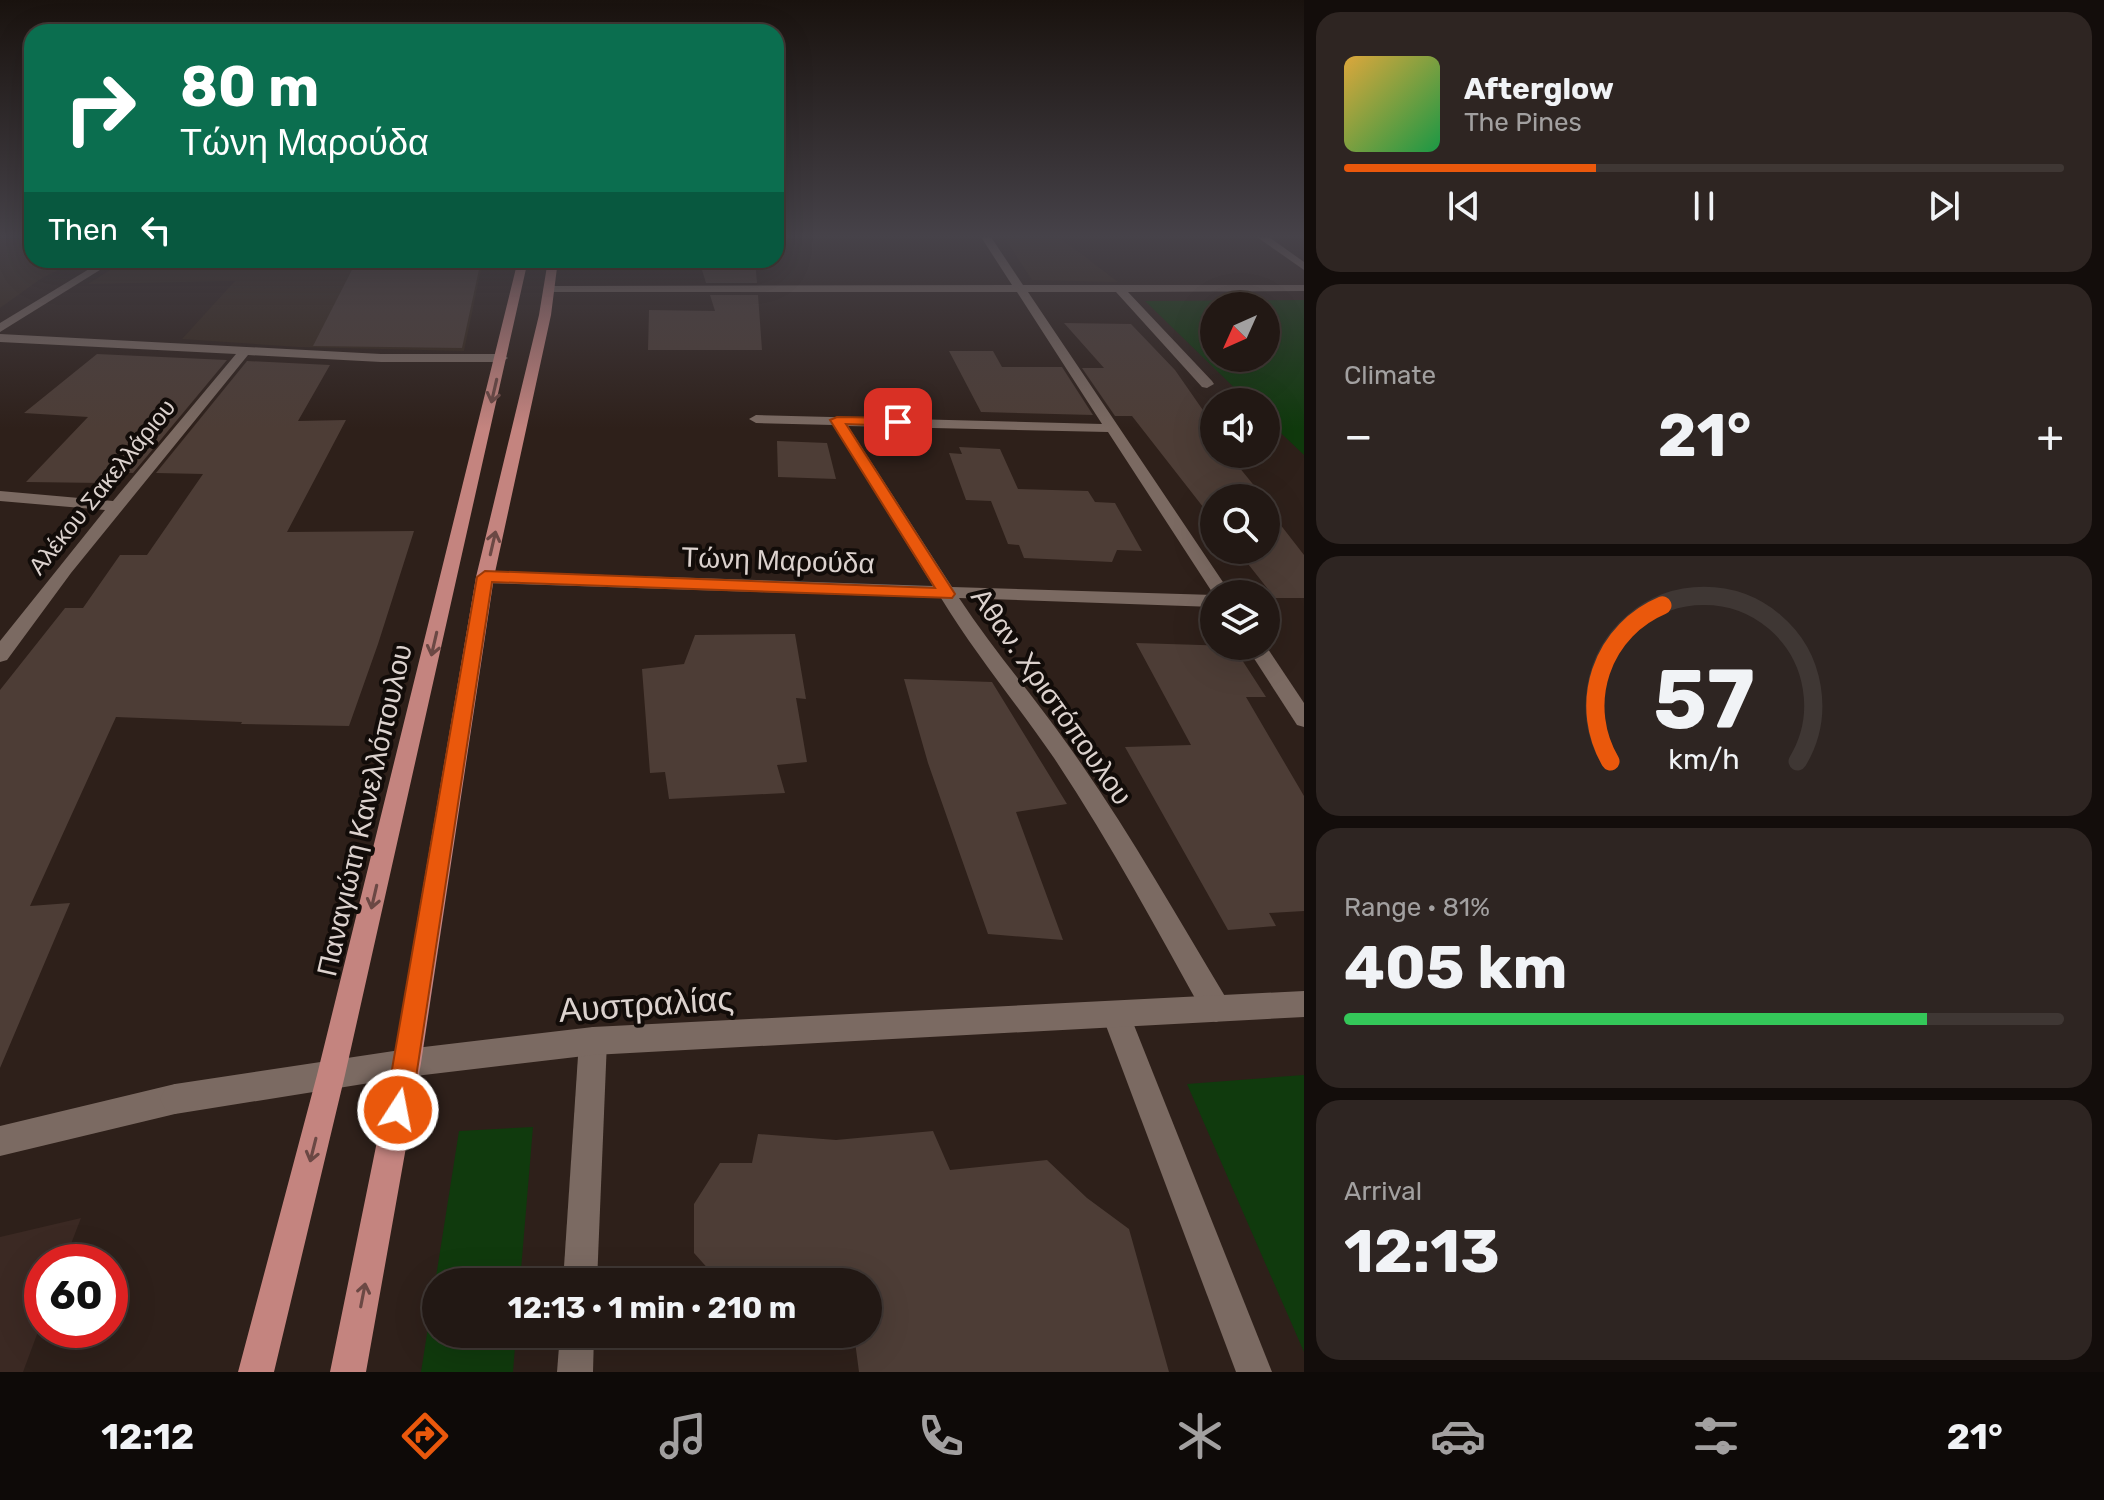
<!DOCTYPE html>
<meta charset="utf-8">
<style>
:root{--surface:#221814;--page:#2e2522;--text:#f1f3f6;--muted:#a2a0a0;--line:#3f3734;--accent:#ea580c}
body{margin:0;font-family:Rubik,sans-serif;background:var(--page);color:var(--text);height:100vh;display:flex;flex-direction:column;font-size:30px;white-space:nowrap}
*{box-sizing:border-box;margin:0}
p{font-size:26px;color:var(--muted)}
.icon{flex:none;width:44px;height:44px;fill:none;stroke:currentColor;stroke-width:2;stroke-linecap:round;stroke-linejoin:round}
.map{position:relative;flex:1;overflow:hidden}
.sheet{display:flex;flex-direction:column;gap:12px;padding:12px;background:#130d0b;width:800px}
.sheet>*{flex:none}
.guide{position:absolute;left:24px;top:24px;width:760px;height:244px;border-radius:24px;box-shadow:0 8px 32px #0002,0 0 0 2px var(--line);background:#0b6e4f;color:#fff;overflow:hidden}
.needle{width:52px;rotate:225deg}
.tools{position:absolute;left:1200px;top:292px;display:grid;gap:16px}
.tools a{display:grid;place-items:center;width:80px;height:80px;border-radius:50%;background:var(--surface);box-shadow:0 8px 32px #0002,0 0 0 2px var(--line);font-size:40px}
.speed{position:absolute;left:24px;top:1244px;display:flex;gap:16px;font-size:40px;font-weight:700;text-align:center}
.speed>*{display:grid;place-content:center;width:104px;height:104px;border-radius:50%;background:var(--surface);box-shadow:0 8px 32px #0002,0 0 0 2px var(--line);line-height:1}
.speed .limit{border:12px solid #d22;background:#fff;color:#111}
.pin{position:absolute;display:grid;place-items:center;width:68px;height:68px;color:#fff;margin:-34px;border-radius:16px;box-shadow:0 4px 12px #0006}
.me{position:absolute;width:88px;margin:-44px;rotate:11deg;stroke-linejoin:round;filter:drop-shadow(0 0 6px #0008)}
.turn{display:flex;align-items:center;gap:28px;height:168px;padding:0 24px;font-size:36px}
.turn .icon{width:104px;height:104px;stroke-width:2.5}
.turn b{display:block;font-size:56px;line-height:68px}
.then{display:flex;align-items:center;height:76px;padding:0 24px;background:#0003;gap:16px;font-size:30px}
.big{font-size:60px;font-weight:700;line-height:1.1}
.sheet .widget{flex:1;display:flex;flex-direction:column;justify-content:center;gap:12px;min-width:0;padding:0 28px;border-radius:24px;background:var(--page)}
.sheet .dial{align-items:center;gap:0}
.dial svg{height:208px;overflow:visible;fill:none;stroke:var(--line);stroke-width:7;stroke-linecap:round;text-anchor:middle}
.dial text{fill:var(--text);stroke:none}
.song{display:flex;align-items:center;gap:24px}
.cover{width:96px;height:96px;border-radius:12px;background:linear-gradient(135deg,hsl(40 70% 55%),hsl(140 70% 35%))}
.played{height:8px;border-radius:4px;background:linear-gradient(90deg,var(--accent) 35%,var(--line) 35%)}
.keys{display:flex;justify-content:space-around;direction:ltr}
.heat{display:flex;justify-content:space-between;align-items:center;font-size:44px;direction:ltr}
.charge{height:12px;border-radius:6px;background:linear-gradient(90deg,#34c759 81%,var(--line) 0)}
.trip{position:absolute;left:422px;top:1268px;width:460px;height:80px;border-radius:40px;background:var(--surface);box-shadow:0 8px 32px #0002,0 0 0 2px var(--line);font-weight:700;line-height:80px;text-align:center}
.dock{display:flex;height:128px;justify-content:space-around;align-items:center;background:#0e0a08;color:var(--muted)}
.dock .icon{width:56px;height:56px}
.dock .on{color:var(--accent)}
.dock b{font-size:36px;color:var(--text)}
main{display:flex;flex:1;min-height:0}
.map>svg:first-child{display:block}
.commercial{fill:#37281c}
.education{fill:#3b2923}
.green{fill:#103a0d;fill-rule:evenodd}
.building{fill:#4d3d36}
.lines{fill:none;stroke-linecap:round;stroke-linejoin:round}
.minor{fill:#7b6a62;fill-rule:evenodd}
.tertiary{fill:#7b6a62;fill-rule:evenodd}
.secondary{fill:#7b6a62;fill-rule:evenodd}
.primary{fill:#c4847f;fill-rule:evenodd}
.oneway{stroke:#6b4844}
.route{fill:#ea580c;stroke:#983908;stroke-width:2}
.labels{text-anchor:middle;stroke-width:8;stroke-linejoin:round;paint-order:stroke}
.far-street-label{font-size:24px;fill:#dcd2ce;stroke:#120c09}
.street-label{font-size:28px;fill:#dcd2ce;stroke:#120c09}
.near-street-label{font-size:34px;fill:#dcd2ce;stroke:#120c09}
</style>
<main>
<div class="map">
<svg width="1304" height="1372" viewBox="0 0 1304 1372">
<rect width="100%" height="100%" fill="#2e201a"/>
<g class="commercial">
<polygon points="0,237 32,237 32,260 77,260 39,280 0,308"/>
<polygon points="1004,237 1059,237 1118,282 1032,280"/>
<polygon points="126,260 483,260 464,351 298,347 182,339 235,281 88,284"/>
</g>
<polygon class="education" points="81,1218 64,1262 42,1262 42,1321 23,1372 0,1372 0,1237"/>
<g class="green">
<path d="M1304,300v155l-38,-36v-17h-17l-104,-101zM1214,306h52v52h-52z"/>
<polygon points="1304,1075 1304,1352 1187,1084"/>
<polygon points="533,1127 520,1282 436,1282 436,1334 516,1334 513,1372 421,1372 459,1131"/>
</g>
<g class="building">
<polygon points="357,260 481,260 462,348 313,346"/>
<polygon points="699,260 755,260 757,283 706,283"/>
<polygon points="710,295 758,295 762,350 648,350 649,310 715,311"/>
<polygon points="1064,323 1131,324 1175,370 1214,426 1214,454 1234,454 1239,461 1234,461 1261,494 1256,494 1259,498 1214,498 1214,521 1132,416 1115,416 1082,368 1104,368"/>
<polygon points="949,351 993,351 1002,367 1062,367 1093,415 981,412"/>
<polygon points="97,354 227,360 133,473 112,472 103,483 26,482 88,417 24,413"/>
<polygon points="247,361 330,365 298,421 346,420 287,532 414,531 378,644 349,726 241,724 242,722 116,717 30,906 70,903 0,1068 0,690 65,608 83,608 120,555 147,555 203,474 156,473"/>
<polygon points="777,441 827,443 836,479 778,477"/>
<polygon points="959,447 1000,449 1018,489 1088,491 1095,502 1115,503 1142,551 1117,550 1112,562 1024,558 1019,545 1008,544 991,501 966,500 949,453 962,454"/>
<polygon points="1266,506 1304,555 1304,598 1275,598 1237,550 1266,550"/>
<polygon points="795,634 806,699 796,698 807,762 777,765 785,793 669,799 665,772 650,773 642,669 684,664 695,635"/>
<polygon points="1136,643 1233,646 1266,697 1246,697 1304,796 1304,911 1269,913 1276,926 1228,930 1125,747 1191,745"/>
<polygon points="904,679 992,682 1067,804 1016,812 1063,940 988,934 928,763"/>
<polygon points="933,1131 950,1170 1047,1160 1087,1198 1129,1229 1169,1372 859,1372 854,1334 834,1334 868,1334 868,1282 720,1282 694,1253 694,1204 720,1163 752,1163 758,1134 836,1140"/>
</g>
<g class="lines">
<g class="minor">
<path d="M981,237h10l32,48h281v6l-176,1 84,89 2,3 -7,4 -5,-1 -86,-95h-88l203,302h-17v13l-255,-9c34,52 74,97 109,147 58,81 107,168 158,253l4,10 -4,10 -10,4 -10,-4c-49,-88 -96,-176 -152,-260 -37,-54 -79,-104 -113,-160l-456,-15 -9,-6 9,-6 448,15 -100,-161 -77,-2 -7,-4 7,-4 346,9 -85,-132h-468l-6,-3 6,-3 463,-1zM848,426l260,6 106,163 -262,-8z"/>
<polygon points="1257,237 1269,237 1304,262 1304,270"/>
<polygon points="104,260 116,260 0,332 0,323"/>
<polygon points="0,334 381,354 502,354 508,358 502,362 381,362 248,355 71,573 7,660 0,662 0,641 105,510 0,501 0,491 113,501 236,354 0,342"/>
<polygon points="1246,646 1266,646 1304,703 1304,727 1297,725"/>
<polygon points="1116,1001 1126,1005 1272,1372 1236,1372 1102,1015 1106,1005"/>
<polygon points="593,1027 603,1031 607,1041 597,1282 563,1282 579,1041 583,1031"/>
<polygon points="560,1334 594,1334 593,1372 557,1372"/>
</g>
<polygon class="tertiary" points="175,1084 185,1089 190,1099 185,1109 175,1114 0,1156 0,1126"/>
<polygon class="secondary" points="1304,991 1304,1017 593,1055 407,1077 175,1114 165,1109 160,1099 165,1089 175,1084 407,1049 593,1027"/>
<g class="primary">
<polygon points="518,260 528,260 345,1075 274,1372 238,1372 317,1075"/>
<polygon points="548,260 558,260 551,315 494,577 421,1063 366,1372 330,1372 393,1063 476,577 539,315"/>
</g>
</g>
<defs><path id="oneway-shaft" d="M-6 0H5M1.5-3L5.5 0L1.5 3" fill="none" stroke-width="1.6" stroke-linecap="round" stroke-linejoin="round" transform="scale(2)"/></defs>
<g class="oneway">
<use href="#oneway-shaft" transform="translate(494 391) rotate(103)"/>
<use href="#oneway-shaft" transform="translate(493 543) rotate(-77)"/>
<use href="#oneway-shaft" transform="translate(434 644) rotate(103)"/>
<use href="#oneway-shaft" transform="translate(374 897) rotate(103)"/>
<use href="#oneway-shaft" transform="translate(313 1150) rotate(104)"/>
<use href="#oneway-shaft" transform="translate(363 1295) rotate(-79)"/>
</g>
<linearGradient id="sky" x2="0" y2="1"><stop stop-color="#19120e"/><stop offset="0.55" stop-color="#464249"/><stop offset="1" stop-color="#464249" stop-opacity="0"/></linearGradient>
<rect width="1304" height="429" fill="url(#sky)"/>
<polygon class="route" points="837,417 898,418 904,422 898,426 846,424 955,594 952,598 492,582 411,1110 408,1119 398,1123 388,1119 385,1110 477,577 485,571 935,588 830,420"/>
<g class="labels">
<g class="far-street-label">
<text transform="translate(102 487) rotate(-51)" y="8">Αλέκου Σακελλάριου</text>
</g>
<g class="street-label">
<text transform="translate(778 560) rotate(2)" y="10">Τώνη Μαρούδα</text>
<text transform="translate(1052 696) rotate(55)" y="10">Αθαν. Χριστόπουλου</text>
<text transform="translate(364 810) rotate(-77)" y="10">Παναγιώτη Κανελλόπουλου</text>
</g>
<g class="near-street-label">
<text transform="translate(646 1004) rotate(-4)" y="12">Αυστραλίας</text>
</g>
</g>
</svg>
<div class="tools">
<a><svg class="needle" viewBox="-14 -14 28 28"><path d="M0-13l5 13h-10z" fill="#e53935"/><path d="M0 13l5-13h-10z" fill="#a2a0a0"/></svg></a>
<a><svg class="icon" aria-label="sound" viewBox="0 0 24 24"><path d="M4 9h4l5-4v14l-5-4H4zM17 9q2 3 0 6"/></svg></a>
<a><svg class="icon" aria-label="search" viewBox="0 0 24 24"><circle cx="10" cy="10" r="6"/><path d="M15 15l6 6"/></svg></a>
<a><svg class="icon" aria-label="layers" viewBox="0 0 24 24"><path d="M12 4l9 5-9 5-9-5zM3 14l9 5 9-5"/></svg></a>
</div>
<div class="speed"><div class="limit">60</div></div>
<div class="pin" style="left:898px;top:422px;background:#d93025"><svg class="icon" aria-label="arrive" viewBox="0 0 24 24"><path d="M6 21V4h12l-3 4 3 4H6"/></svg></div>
<svg class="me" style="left:398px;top:1110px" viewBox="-20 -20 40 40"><circle r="17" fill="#ea580c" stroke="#fff" stroke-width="3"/><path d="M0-11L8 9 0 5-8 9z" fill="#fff"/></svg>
<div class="trip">12:13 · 1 min · 210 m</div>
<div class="guide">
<div class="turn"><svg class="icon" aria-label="right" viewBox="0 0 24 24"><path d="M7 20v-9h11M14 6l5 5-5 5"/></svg><div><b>80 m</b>Τώνη Μαρούδα</div></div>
<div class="then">Then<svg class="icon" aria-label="left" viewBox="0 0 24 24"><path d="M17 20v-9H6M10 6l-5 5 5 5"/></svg></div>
</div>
</div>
<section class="sheet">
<div class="widget">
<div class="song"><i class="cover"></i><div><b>Afterglow</b><p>The Pines</p></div></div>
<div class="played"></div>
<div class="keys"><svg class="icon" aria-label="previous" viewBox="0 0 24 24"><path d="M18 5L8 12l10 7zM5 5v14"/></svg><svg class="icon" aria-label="pause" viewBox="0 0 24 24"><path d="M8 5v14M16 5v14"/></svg><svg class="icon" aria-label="next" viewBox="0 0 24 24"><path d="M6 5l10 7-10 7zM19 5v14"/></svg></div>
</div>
<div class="widget"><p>Climate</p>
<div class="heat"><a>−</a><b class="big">21°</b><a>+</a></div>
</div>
<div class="widget dial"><svg viewBox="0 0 100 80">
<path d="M14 69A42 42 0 1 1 86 69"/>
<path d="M14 69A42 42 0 0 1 34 9" stroke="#ea580c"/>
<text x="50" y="56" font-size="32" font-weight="700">57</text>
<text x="50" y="72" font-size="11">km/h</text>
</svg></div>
<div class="widget"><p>Range · 81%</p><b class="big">405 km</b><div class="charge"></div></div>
<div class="widget"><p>Arrival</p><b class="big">12:13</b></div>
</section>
</main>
<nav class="dock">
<b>12:12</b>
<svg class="icon on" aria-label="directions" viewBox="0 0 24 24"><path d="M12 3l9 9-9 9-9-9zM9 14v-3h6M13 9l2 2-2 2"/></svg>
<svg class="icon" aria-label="music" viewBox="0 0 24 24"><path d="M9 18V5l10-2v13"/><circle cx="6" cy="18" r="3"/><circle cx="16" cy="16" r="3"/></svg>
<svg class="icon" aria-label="phone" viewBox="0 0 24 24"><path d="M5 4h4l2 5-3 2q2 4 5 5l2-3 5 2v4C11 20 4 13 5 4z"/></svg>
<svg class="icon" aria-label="climate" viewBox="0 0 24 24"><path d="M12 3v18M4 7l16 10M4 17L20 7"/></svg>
<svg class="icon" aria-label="car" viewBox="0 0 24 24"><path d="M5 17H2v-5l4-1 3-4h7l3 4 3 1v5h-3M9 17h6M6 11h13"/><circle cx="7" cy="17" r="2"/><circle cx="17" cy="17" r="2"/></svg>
<svg class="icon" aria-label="filters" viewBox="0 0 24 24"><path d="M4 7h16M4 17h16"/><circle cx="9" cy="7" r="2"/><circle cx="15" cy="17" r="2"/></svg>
<b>21°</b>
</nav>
